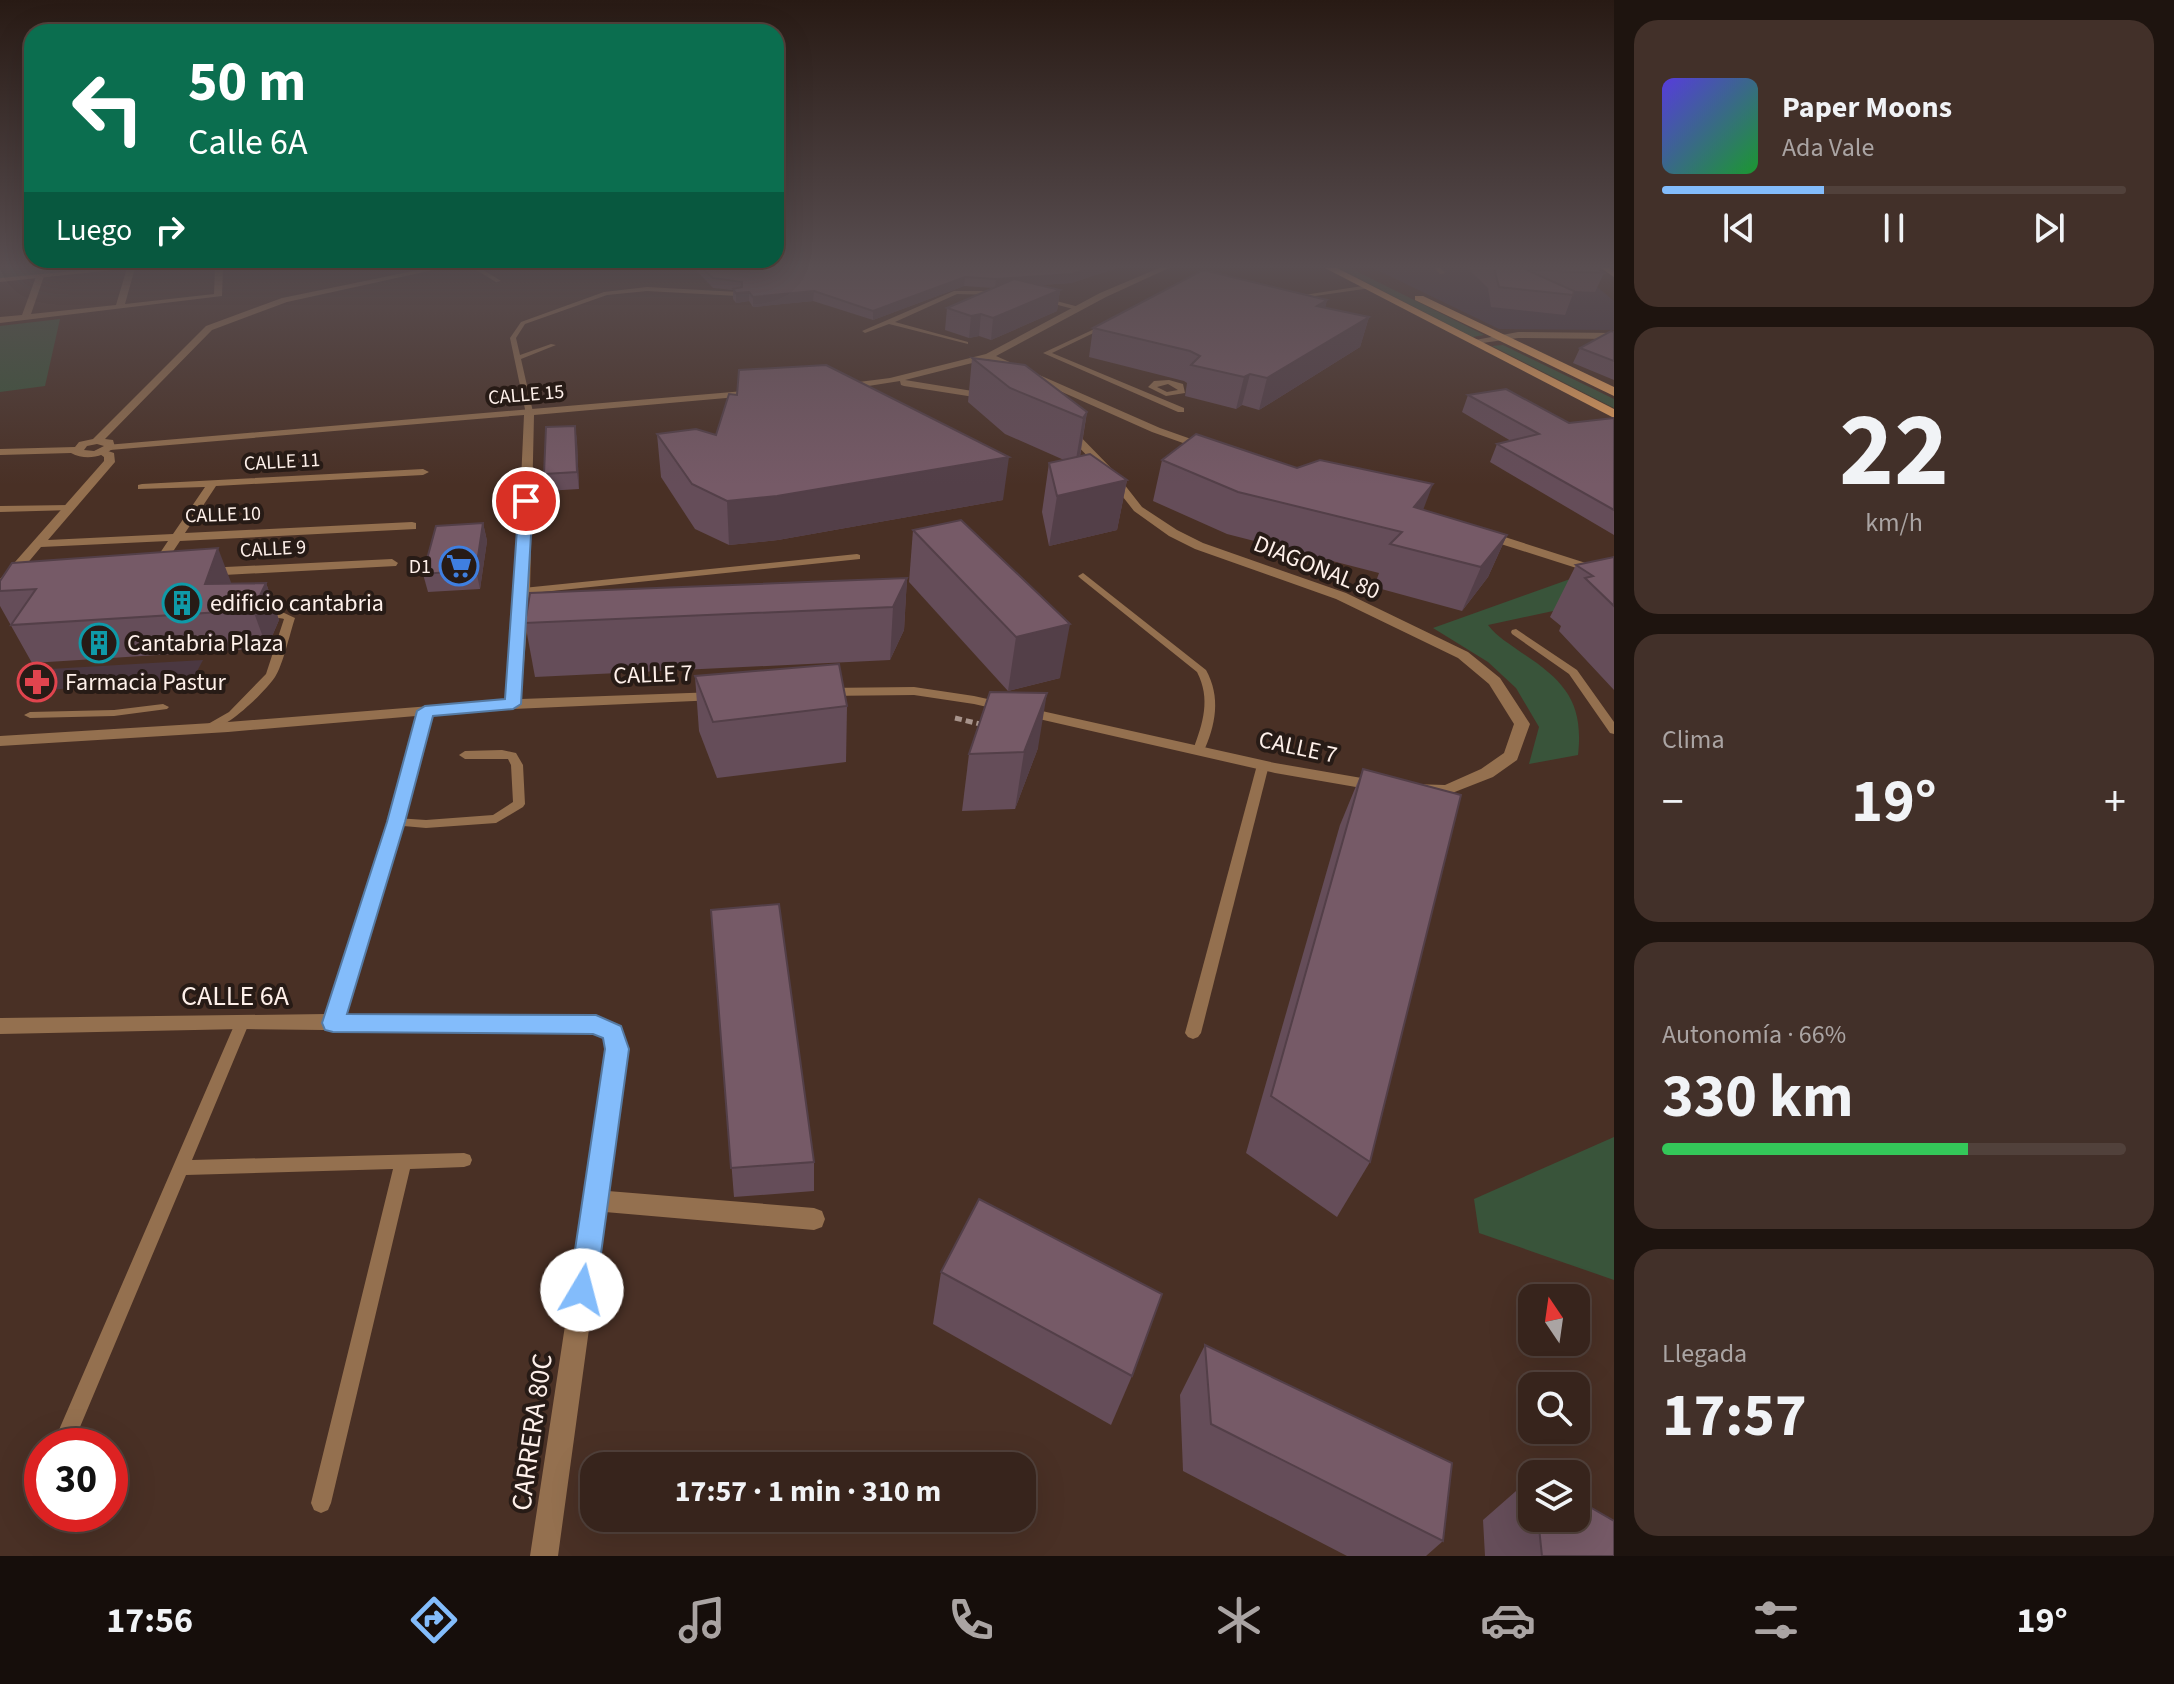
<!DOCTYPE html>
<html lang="es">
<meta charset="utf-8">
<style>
:root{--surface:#37241c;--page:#423029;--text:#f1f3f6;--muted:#aaa4a3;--line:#51413b;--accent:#83bcfb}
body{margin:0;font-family:"Source Sans 3",sans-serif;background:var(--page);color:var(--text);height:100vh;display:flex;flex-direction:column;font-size:30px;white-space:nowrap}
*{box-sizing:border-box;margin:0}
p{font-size:26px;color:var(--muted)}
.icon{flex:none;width:44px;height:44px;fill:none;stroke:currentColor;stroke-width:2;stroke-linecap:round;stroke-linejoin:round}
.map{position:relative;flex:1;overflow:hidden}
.drawer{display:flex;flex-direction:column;gap:20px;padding:20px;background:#1e140f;width:560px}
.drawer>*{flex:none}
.top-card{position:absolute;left:24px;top:24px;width:760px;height:244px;border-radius:24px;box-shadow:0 8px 32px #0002,0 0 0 2px var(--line);background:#0b6e4f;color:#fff;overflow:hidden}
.needle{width:52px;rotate:347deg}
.controls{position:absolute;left:1518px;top:1284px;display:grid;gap:16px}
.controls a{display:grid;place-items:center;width:72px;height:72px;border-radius:16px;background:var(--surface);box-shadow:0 8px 32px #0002,0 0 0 2px var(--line);font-size:40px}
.speed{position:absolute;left:24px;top:1428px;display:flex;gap:16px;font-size:40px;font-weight:700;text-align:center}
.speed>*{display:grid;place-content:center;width:104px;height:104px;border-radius:50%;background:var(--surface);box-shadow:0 8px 32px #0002,0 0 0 2px var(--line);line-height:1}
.speed .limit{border:12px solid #d22;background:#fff;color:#111}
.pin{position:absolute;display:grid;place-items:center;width:68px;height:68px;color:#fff;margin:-34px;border:4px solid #fff;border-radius:50%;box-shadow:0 2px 8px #0007}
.me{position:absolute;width:88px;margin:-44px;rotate:8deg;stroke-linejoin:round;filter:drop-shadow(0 0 6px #0008)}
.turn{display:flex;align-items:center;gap:28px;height:168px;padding:0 32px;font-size:36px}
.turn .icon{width:104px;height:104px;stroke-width:2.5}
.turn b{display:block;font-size:56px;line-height:68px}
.then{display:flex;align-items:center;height:76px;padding:0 32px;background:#0003;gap:16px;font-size:30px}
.big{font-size:60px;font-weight:700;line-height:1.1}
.drawer .widget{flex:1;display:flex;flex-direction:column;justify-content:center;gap:12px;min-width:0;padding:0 28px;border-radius:24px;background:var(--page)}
.drawer .dial{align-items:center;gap:0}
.dial b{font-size:104px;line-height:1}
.song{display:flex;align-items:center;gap:24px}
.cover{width:96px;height:96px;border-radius:12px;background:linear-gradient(135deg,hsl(250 70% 55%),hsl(130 70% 35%))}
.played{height:8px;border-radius:4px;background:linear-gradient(90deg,var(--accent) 35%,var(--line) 35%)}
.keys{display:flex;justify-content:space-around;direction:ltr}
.heat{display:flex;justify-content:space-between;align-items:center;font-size:44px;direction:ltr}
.charge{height:12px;border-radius:6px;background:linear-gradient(90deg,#34c759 66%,var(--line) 0)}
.trip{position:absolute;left:580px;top:1452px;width:456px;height:80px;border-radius:24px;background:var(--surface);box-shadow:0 8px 32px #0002,0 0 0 2px var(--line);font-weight:700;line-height:80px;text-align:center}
.tabs{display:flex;height:128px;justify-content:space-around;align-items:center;background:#160e0b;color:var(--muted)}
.tabs .icon{width:56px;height:56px}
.tabs .active{color:var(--accent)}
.tabs b{font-size:36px;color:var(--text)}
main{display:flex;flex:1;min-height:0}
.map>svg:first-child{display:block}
.commercial{fill:#4b3841}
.education{fill:#483946}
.green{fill:#39543a}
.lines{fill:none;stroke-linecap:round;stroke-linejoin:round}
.path{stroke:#a8948c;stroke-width:5;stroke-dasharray:7 4;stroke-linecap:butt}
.service{fill:#94704f;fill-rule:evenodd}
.pedestrian{fill:#94704f;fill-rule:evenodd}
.minor{fill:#94704f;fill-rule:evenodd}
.tertiary{fill:#94704f;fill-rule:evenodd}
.secondary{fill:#c98f59;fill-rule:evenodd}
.primary{fill:#f1a75f;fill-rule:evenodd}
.wall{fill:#654d59}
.shaded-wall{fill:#533f48}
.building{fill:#765a67;stroke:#533f48;stroke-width:2}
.route{fill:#83bcfb;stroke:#557aa3;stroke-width:2}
.labels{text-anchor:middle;stroke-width:8;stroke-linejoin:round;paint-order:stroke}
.far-street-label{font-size:20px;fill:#fef0ea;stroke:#271b16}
.far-poi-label{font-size:20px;fill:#fef0ea;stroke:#271b16;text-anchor:end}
.street-label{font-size:24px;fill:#fef0ea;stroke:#271b16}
.poi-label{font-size:24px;fill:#fef0ea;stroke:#271b16;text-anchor:start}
.near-street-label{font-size:28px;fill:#fef0ea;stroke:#271b16}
</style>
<main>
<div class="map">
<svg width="1614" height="1556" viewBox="0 0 1614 1556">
<rect width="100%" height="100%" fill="#493025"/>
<polygon class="commercial" points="203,660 193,679 21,692 33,670"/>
<polygon class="education" points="1373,268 1575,268 1614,301 1614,330 1499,329"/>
<g class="green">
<polygon points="0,268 127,268 0,280"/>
<polygon points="1338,268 1350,268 1484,335 1473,337"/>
<polygon points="60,319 45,386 0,392 0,326"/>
<polygon points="1503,345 1614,399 1614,408 1492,346"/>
<path d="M1587,573l27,25 -126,27c9,12 22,19 34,28 43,28 62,50 56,102l-49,9 10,-37 -23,-39 -28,-26 -55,-34z"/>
<polygon points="1614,1137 1614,1280 1479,1233 1474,1199"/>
</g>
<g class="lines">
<polyline class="path" points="955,718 984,725"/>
<g class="service">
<polygon points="473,268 480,268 501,281 496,282"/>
<polygon points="1435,268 1441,268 1445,273 1440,274"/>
<polygon points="1369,285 1371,288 1294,299 1291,297"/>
<polygon points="647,287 738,292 741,294 738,296 647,291 607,295 525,324 516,338 520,355 551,344 556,345 521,359 533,412 526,414 510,338 521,322 604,292"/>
<polygon points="954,291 999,291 1002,293 999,295 957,294 895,322 968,342 968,344 889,324 865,333 862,331"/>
<polygon points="1045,298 1079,307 1080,308 1077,310 1043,301 1043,299"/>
<polygon points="1103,325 1108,326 1052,353 1184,408 1184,412 1178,412 1043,353"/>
<path d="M1169,380l14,4 2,9 -19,3 -18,-9 6,-6zM1168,384l10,6 -11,2 -10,-5z"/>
<polygon points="70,505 74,508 73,510 0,512 0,506"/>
<polygon points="857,554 860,555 860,559 523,594 518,591 523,588"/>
<path d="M1083,573l123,97c15,27 10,55 -3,83l-4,1 -6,-4c10,-27 18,-51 4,-78l-117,-94 -2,-2z"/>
<path d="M280,611l15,7c-5,15 -12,47 -20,59 -10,15 -50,54 -67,53l-2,-3 2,-3 21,-12 37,-38 18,-55c-8,-3 -20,2 -27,-4l5,-3z"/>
<polygon points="1516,629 1577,670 1614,722 1614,734 1610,733 1569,674 1512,634 1511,632 1512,630"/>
<polygon points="163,704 169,707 167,709 114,716 30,718 24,715 30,712 114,710"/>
<polygon points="502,750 516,753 523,765 525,804 523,807 496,823 426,828 392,825 390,822 392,819 396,818 426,820 493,815 513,802 511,765 508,759 465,759 459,755 465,751"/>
<polygon points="1263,761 1269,765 1201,1033 1198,1037 1193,1039 1188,1037 1185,1033 1257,765"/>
<polygon points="243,1015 248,1017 250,1021 192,1160 464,1153 470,1155 472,1160 470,1165 464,1167 410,1169 331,1503 328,1510 321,1513 314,1510 311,1503 393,1169 186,1175 72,1446 52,1446 236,1021 238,1017"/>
</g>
<polygon class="pedestrian" points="106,268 131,268 0,282 0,278"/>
<g class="minor">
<polygon points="127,268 135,268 125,304 214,294 215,268 223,268 222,296 0,323 0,317 22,315 37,274 44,276 31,314 116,305"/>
<polygon points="1159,268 1169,268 1106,297 996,356 1160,428 1208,445 1208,449 1200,449 1152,432 988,359 905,380 991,394 991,398 987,399 904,386 901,385 900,381 843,390 838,387 843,384 890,378 986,354 1100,293"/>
<polygon points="1518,332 1614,333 1614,339 1518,338 1475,344 1470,341"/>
<polygon points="756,390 760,391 760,395 534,415 530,591 521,699 717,692 724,696 717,700 513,709 431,715 404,822 346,1014 596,1017 620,1027 627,1049 608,1191 814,1208 822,1211 825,1219 822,1227 814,1230 605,1212 558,1556 530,1556 607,1049 604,1038 594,1033 243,1029 0,1034 0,1018 326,1014 388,822 416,716 228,732 0,746 0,736 228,722 506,700 516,591 524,415 110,450 105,447 106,445"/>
<polygon points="1063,427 1071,427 1113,470 1142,507 1177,530 1203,543 1346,593 1468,652 1500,678 1530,724 1517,760 1493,777 1447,795 1412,792 1410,788 1412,784 1445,785 1481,769 1504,753 1514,724 1489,684 1458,658 1336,599 1195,549 1169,536 1134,511 1105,474 1063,431"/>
<polygon points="102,449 114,453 115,462 48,540 173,534 205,487 138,489 138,485 142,484 423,469 429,472 423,475 216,486 185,533 412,522 416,523 416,529 180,541 160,571 156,572 150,568 168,541 41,547 5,590 0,591 0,579 104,461 104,457 97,452"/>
<polygon points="1486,531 1614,572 1614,580 1482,538 1482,532"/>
<polygon points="392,559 398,563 396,566 205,576 199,572 205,568"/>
<polygon points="914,687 974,696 1275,763 1379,781 1387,786 1379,791 1275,773 974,704 914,695 824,696 817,692 824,688"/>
</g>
<path class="tertiary" d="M428,268h14l-155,34 -75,28 -107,109 8,1 2,7c-12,10 -29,14 -44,6l-71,2v-6l75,-2 4,-5 14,-3 113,-113 76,-28zM97,444l7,2 -10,5 -10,-1 3,-4z"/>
<polygon class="secondary" points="1601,268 1610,268 1614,271 1614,277"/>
<g class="primary">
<polygon points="1325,268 1337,268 1614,409 1614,418"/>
<polygon points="1415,296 1423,296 1614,387 1614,396 1415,300"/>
</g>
</g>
<g class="wall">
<polygon points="694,268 1117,268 1071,283 1040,285 1060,290 1057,311 991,340 979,336 969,338 945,330 947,308 993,288 964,286 873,320 813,301 753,307 749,301 736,303 733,299 733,290 713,288"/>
<polygon points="1467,268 1597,268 1604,273 1595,292 1574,291 1565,315 1491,307 1488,288"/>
<polygon points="1327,300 1325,308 1369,317 1360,347 1259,410 1242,405 1236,409 1185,396 1187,383 1184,381 1089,357 1093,328"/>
<polygon points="1614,332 1614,380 1573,363 1580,348"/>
<polygon points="972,358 1087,412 1080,457 1127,480 1117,530 1049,546 1042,512 1049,463 1064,460 1005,434 968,402"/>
<polygon points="1468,395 1569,423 1614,418 1614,535 1490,462 1497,444 1511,441 1462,412"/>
<polygon points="575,426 577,442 579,489 546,491 544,474"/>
<polygon points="657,434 716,435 1003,500 778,540 729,545 695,529 661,477"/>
<polygon points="1162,460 1423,510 1507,535 1488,577 1462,611 1374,587 1379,573 1227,534 1153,501"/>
<polygon points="483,523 487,541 480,589 428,592 423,574"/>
<polygon points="913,530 1060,678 1008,691 909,582"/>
<polygon points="1614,557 1614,690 1559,631 1561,626 1550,617 1576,565"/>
<polygon points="907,578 904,630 890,660 535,677 525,623"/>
<polygon points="0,581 232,584 266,583 279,620 267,648 32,663 0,606"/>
<polygon points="695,676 847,706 846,762 717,778 699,731"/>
<polygon points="1038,748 1015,809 962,811 969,754"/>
<polygon points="1363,769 1370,1162 1337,1217 1246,1153 1340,825"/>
<polygon points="711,910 814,1162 814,1191 734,1197"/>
<polygon points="941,1272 1132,1376 1111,1425 933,1324"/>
<polygon points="1205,1345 1443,1541 1426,1556 1347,1556 1183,1471 1180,1395"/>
<polygon points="1532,1477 1532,1518 1576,1518 1614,1556 1485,1556 1483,1520"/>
</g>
<g class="shaded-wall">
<polygon points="1091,268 1117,268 1071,283 995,288 996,279"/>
<polygon points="965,277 964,286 873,320 873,311"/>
<polygon points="1060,290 1057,311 991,340 993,318"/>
<polygon points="814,291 813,301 753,307 753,297"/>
<polygon points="749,292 749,301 736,303 736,293"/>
<polygon points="1327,300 1319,328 1317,306"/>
<polygon points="981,314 979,336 969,338 971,316"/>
<polygon points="1369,317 1360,347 1259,410 1267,378"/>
<polygon points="1250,374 1242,405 1236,409 1244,377"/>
<polygon points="1087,412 1079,459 1075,465 1083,418"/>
<polygon points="575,426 577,442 579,489 577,472"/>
<polygon points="1009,457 1003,500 778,540 729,545 727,501"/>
<polygon points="1127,480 1117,530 1049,546 1057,496"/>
<polygon points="1433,484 1417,526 1414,507"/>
<polygon points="483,523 487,541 480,589 476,570"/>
<polygon points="1507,535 1488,577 1462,611 1481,567"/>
<polygon points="218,548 232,585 205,584"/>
<polygon points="907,578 904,630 890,660 893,607"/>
<polygon points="266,583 279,620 267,648 253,610"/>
<polygon points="1070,624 1060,678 1008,691 1016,637"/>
<polygon points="1047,693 1038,748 1015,809 1024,752"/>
</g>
<g class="building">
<polygon points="702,268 1091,268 1072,274 996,279 965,277 873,311 814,291 753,297 749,292 736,293 733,289 742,287 742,282 713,278"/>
<polygon points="1494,268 1597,268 1604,273 1527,270 1574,291 1573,295 1499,287"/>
<polygon points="1203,270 1327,300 1317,306 1369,317 1267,378 1250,374 1244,377 1191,365 1200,356 1190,351 1093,328"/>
<polygon points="1014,279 1060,290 993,318 981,314 971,316 947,308"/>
<polygon points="1611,331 1614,332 1614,361 1580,348"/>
<polygon points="972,358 1025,365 1087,412 1083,418 1010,388"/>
<polygon points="826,365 1009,457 777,496 727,501 692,484 657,434 696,429 716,435 729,394 737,395 739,370"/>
<polygon points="1506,389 1569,423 1614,418 1614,510 1497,444 1539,434 1468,395"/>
<polygon points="575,426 577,472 544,474 546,427"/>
<polygon points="1196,434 1297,468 1320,460 1433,484 1414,507 1507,535 1481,567 1390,544 1402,532 1238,492 1162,460"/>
<polygon points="1090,454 1127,480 1057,496 1049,463"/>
<polygon points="961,520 1070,624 1016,637 913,530"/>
<polygon points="483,523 476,570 423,574 436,526"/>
<polygon points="218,548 205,584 266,583 253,610 11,625 36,589 0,591 0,581 12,563"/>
<polygon points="1614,557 1614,606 1585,578 1593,576 1576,565"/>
<polygon points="907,578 893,607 525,623 530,593"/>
<polygon points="839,664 847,706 713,722 695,676"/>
<polygon points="990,692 1047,693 1024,752 969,754"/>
<polygon points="1363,769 1461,795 1370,1162 1271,1096"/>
<polygon points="779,904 814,1162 731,1168 711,910"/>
<polygon points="979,1199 1162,1294 1132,1376 941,1272"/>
<polygon points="1205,1345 1452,1463 1443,1541 1211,1424"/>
<polygon points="1576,1499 1614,1521 1614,1556 1542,1556 1538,1518 1576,1518"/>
</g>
<linearGradient id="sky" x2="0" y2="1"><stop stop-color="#281a14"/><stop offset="0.55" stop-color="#594e51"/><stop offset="1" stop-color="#594e51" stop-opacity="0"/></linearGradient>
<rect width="1614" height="485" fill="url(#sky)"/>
<polygon class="route" points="526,497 533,501 521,704 513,709 433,716 405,822 347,1014 596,1015 621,1026 629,1049 596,1290 592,1299 582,1303 573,1299 569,1290 605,1049 603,1038 593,1034 333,1032 325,1030 322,1023 387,822 417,711 425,706 505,699 519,501"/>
<defs>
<symbol id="supermarket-ring" viewBox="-11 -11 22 22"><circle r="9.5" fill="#271b16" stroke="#3f7fe0" stroke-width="1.5"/><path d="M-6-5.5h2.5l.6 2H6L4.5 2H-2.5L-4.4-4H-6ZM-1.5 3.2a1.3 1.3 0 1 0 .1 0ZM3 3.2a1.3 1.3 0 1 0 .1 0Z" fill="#3f7fe0"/></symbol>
<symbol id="building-ring" viewBox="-11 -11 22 22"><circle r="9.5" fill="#271b16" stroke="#0f9aa8" stroke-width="1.5"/><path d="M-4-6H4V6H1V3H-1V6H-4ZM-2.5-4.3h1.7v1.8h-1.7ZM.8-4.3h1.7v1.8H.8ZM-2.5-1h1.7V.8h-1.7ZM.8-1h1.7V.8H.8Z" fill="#0f9aa8"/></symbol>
<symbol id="pharmacy-ring" viewBox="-11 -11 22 22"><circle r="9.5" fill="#271b16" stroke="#e0444e" stroke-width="1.5"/><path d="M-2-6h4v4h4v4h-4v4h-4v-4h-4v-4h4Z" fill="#e0444e"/></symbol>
</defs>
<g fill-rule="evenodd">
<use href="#supermarket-ring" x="437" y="544" width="44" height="44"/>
<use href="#building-ring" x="160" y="581" width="44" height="44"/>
<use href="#building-ring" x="77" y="621" width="44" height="44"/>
<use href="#pharmacy-ring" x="15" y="660" width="44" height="44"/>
</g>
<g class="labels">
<g class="far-street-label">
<text transform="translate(526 394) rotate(-5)" y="7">CALLE 15</text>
<text transform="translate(282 461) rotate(-3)" y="7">CALLE 11</text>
<text transform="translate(223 514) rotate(-2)" y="7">CALLE 10</text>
<text transform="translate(273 548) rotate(-3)" y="7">CALLE 9</text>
</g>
<g class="far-poi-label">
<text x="431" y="573">D1</text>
</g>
<g class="street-label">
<text transform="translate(1317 567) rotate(22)" y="8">DIAGONAL 80</text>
<text transform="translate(653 674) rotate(-2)" y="8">CALLE 7</text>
<text transform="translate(1298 747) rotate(12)" y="8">CALLE 7</text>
</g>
<g class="poi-label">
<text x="210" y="611">edificio cantabria</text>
<text x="127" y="651">Cantabria Plaza</text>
<text x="65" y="690">Farmacia Pastur</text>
</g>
<g class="near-street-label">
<text x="235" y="1005">CALLE 6A</text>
<text transform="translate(531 1432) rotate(-82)" y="10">CARRERA 80C</text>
</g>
</g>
</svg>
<div class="controls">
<a><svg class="needle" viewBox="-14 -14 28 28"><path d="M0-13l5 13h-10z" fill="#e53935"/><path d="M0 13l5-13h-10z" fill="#aaa4a3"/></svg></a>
<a><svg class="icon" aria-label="search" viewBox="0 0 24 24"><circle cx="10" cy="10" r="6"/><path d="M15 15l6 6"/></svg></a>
<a><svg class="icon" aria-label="layers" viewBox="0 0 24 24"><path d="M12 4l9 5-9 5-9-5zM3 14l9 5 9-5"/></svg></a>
</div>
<div class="speed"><div class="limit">30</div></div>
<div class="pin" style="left:526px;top:501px;background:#d93025"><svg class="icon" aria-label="arrive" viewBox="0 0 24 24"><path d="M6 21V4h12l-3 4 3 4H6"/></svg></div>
<svg class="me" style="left:582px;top:1290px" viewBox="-20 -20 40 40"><circle r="19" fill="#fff"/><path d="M0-13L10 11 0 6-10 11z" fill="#83bcfb"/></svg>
<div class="trip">17:57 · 1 min · 310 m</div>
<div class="top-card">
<div class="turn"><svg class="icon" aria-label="left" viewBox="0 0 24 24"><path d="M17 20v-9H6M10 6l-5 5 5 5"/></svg><div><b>50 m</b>Calle 6A</div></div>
<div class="then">Luego<svg class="icon" aria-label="right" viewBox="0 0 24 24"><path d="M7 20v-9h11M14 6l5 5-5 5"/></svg></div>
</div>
</div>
<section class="drawer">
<div class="widget">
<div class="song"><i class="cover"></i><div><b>Paper Moons</b><p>Ada Vale</p></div></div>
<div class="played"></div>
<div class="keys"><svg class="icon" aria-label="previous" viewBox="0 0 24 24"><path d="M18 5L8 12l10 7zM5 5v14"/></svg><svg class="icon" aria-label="pause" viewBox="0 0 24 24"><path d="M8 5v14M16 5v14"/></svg><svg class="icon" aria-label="next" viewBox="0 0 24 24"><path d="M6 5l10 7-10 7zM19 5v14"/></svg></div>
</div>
<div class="widget dial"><b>22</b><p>km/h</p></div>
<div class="widget"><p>Clima</p>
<div class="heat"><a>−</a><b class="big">19°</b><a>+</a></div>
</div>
<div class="widget"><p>Autonomía · 66%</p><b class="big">330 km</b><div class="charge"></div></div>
<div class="widget"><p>Llegada</p><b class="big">17:57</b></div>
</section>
</main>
<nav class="tabs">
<b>17:56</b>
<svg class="icon active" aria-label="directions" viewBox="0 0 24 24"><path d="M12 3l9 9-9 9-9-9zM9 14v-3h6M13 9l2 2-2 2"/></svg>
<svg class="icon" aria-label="music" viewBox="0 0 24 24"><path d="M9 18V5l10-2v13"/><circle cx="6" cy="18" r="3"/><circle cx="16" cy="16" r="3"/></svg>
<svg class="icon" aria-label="phone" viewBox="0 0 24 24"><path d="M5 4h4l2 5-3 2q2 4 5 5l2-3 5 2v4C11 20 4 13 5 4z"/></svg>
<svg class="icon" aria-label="climate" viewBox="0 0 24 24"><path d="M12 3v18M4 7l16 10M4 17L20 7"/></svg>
<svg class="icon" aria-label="car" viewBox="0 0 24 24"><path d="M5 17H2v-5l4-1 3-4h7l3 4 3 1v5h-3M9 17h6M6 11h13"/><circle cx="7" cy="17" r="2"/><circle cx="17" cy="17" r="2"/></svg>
<svg class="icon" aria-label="filters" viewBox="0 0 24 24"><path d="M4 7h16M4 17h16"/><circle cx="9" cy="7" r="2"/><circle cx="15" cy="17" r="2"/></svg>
<b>19°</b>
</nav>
